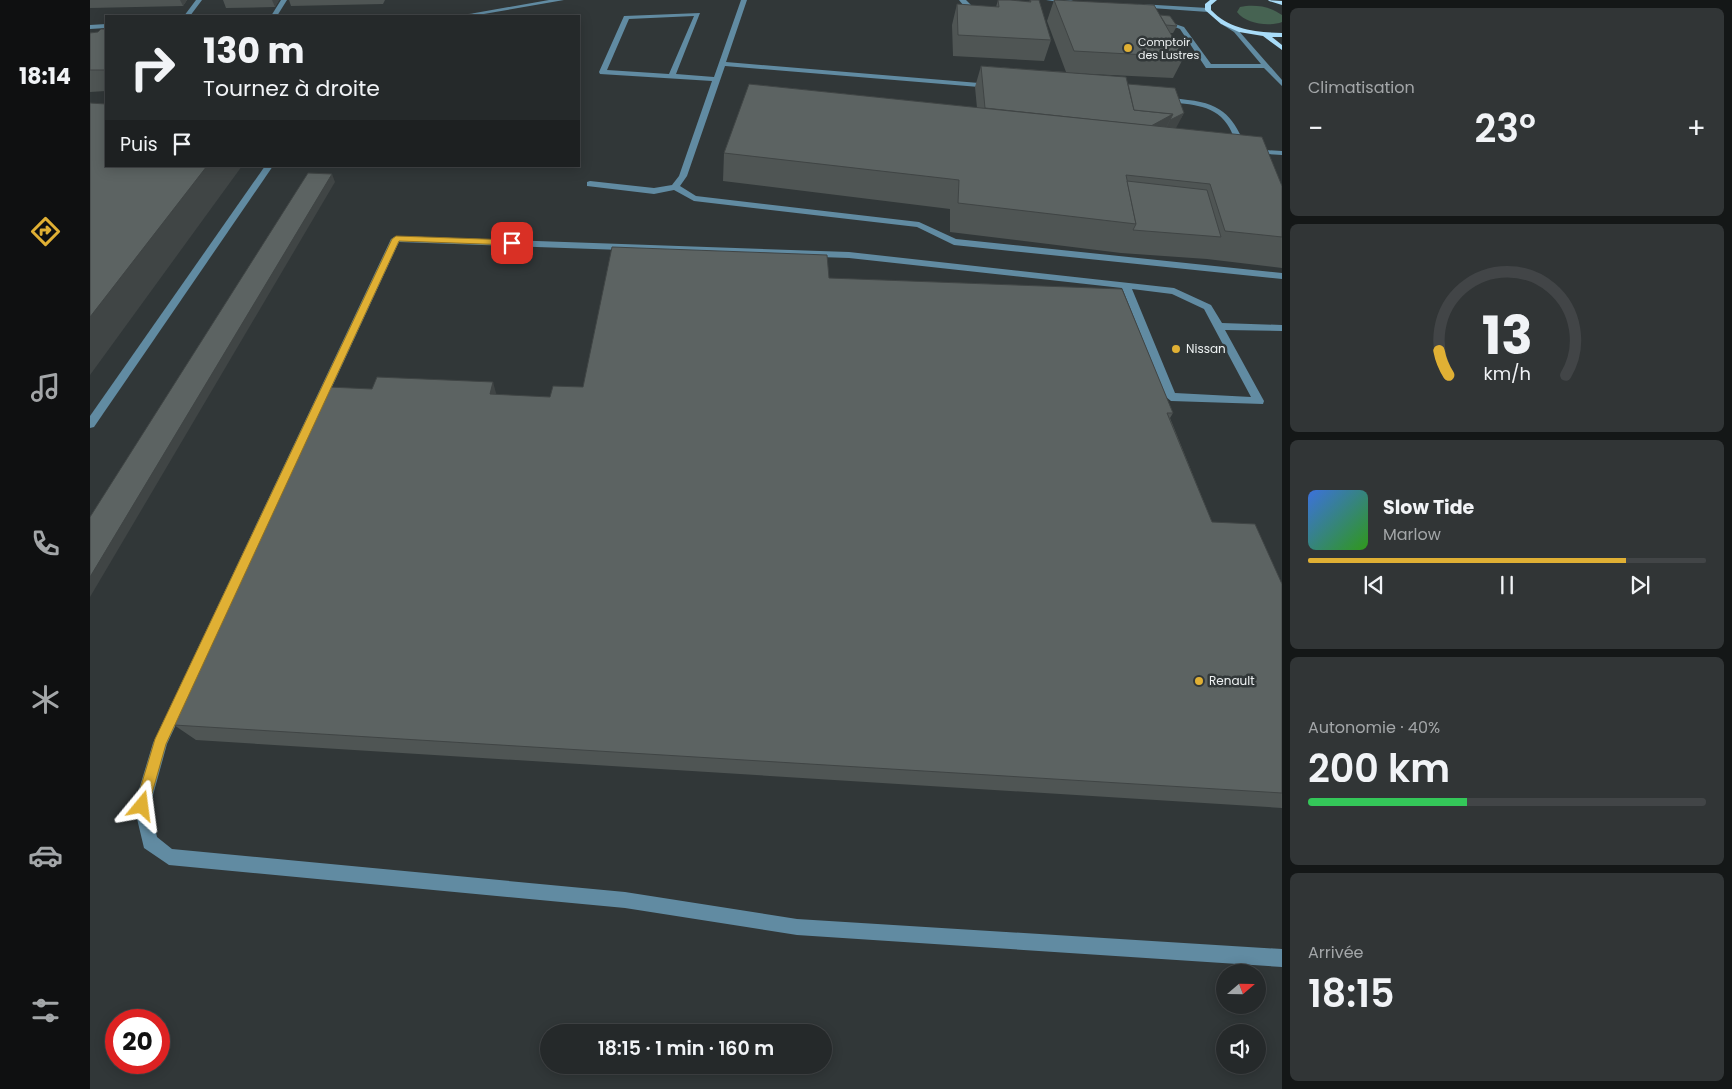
<!DOCTYPE html>
<html lang="fr">
<meta charset="utf-8">
<style>
:root{--surface:#25292a;--page:#313536;--text:#f1f3f6;--muted:#a3a6a8;--line:#424547;--accent:#e0b034}
body{margin:0;font-family:Poppins,sans-serif;background:var(--page);color:var(--text);height:100vh;display:flex;flex-direction:column;font-size:19px;white-space:nowrap}
*{box-sizing:border-box;margin:0}
p{font-size:16px;color:var(--muted)}
.icon{flex:none;width:28px;height:28px;fill:none;stroke:currentColor;stroke-width:2;stroke-linecap:round;stroke-linejoin:round}
.map{position:relative;flex:1;overflow:hidden}
.panel{display:flex;flex-direction:column;gap:8px;padding:8px;background:#141717;width:450px}
.panel>*{flex:none}
.guide{position:absolute;left:15px;top:15px;width:475px;height:152px;border-radius:0px;box-shadow:0 2px 12px #0003,0 0 0 1px var(--line);background:#25292a;color:var(--text);overflow:hidden}
.needle{width:32px;rotate:70deg}
.controls{position:absolute;left:1126px;top:964px;display:grid;gap:10px}
.controls a{display:grid;place-items:center;width:50px;height:50px;border-radius:50%;background:var(--surface);box-shadow:0 2px 12px #0003,0 0 0 1px var(--line);font-size:25px}
.speed{position:absolute;left:15px;top:1009px;display:flex;gap:10px;font-size:25px;font-weight:700;text-align:center}
.speed>*{display:grid;place-content:center;width:65px;height:65px;border-radius:50%;background:var(--surface);box-shadow:0 2px 12px #0003,0 0 0 1px var(--line);line-height:1}
.speed .limit{border:8px solid #d22;background:#fff;color:#111}
.pin{position:absolute;display:grid;place-items:center;width:42px;height:42px;color:#fff;margin:-21px;border-radius:10px;box-shadow:0 2px 8px #0006}
.me{position:absolute;width:55px;margin:-28px;rotate:16deg;stroke-linejoin:round;filter:drop-shadow(0 0 4px #0008)}
.turn{display:flex;align-items:center;gap:18px;height:105px;padding:0 15px;font-size:22px}
.turn .icon{width:65px;height:65px;stroke-width:2.5}
.turn b{display:block;font-size:35px;line-height:42px}
.then{display:flex;align-items:center;height:48px;padding:0 15px;background:#0003;gap:10px;font-size:19px}
.big{font-size:38px;font-weight:600;line-height:1.1}
.panel .widget{flex:1;display:flex;flex-direction:column;justify-content:center;gap:8px;min-width:0;padding:0 18px;border-radius:8px;background:var(--page)}
.panel .dial{align-items:center;gap:0}
.dial svg{height:130px;overflow:visible;fill:none;stroke:var(--line);stroke-width:7;stroke-linecap:round;text-anchor:middle}
.dial text{fill:var(--text);stroke:none}
.song{display:flex;align-items:center;gap:15px}
.cover{width:60px;height:60px;border-radius:8px;background:linear-gradient(135deg,hsl(220 70% 55%),hsl(110 70% 35%))}
.played{height:5px;border-radius:2px;background:linear-gradient(90deg,var(--accent) 80%,var(--line) 80%)}
.keys{display:flex;justify-content:space-around;direction:ltr}
.heat{display:flex;justify-content:space-between;align-items:center;font-size:28px;direction:ltr}
.charge{height:8px;border-radius:4px;background:linear-gradient(90deg,#34c759 40%,var(--line) 0)}
.trip{position:absolute;left:450px;top:1024px;width:292px;height:50px;border-radius:25px;background:var(--surface);box-shadow:0 2px 12px #0003,0 0 0 1px var(--line);font-weight:600;line-height:50px;text-align:center}
main{display:flex;flex:1;min-height:0}
.tab-bar{display:flex;flex-direction:column;width:90px;justify-content:space-around;align-items:center;background:#0f1011;color:var(--muted)}
.tab-bar .icon{width:35px;height:35px}
.tab-bar .selected{color:var(--accent)}
.tab-bar b{font-size:22px;color:var(--text)}
.map>svg:first-child{display:block}
.green{fill:#466352}
.lines{fill:none;stroke-linecap:round;stroke-linejoin:round}
.minor{fill:#618ba2;fill-rule:evenodd}
.major{fill:#a9dcf8;fill-rule:evenodd}
.wall{fill:#4f5554}
.shaded-wall{fill:#404545}
.building{fill:#5c6362;stroke:#404545}
.route{fill:#e0b034;stroke:#927222}
.poi-dot{fill:#e0b034;stroke:#313738;stroke-width:2}
.labels{text-anchor:middle;stroke-width:5;stroke-linejoin:round;paint-order:stroke}
.far-poi-label{font-size:11px;fill:#eef2f3;stroke:#313738;text-anchor:start}
.poi-label{font-size:12px;fill:#eef2f3;stroke:#313738;text-anchor:start}
</style>
<main>
<nav class="tab-bar">
<b>18:14</b>
<svg class="icon selected" aria-label="directions" viewBox="0 0 24 24"><path d="M12 3l9 9-9 9-9-9zM9 14v-3h6M13 9l2 2-2 2"/></svg>
<svg class="icon" aria-label="music" viewBox="0 0 24 24"><path d="M9 18V5l10-2v13"/><circle cx="6" cy="18" r="3"/><circle cx="16" cy="16" r="3"/></svg>
<svg class="icon" aria-label="phone" viewBox="0 0 24 24"><path d="M5 4h4l2 5-3 2q2 4 5 5l2-3 5 2v4C11 20 4 13 5 4z"/></svg>
<svg class="icon" aria-label="climate" viewBox="0 0 24 24"><path d="M12 3v18M4 7l16 10M4 17L20 7"/></svg>
<svg class="icon" aria-label="car" viewBox="0 0 24 24"><path d="M5 17H2v-5l4-1 3-4h7l3 4 3 1v5h-3M9 17h6M6 11h13"/><circle cx="7" cy="17" r="2"/><circle cx="17" cy="17" r="2"/></svg>
<svg class="icon" aria-label="filters" viewBox="0 0 24 24"><path d="M4 7h16M4 17h16"/><circle cx="9" cy="7" r="2"/><circle cx="15" cy="17" r="2"/></svg>
</nav>
<div class="map">
<svg width="1192" height="1089" viewBox="0 0 1192 1089">
<rect width="100%" height="100%" fill="#313738"/>
<path class="green" d="M1156,6c13,-1 25,1 36,9v7c-13,5 -36,2 -45,-10l3,-5z"/>
<g class="lines">
<g class="minor">
<polygon points="106,0 112,0 100,16 94,16"/>
<polygon points="191,0 197,0 187,16 181,16"/>
<polygon points="459,0 474,0 382,16 368,16"/>
<path d="M651,0h6l-21,62 265,22 4,2 -4,2 -266,-22 -38,110 -7,10 16,10 223,26 37,17 326,34v6l-328,-34 -37,-18 -223,-26 -20,-11 -20,4 -67,-8v-4l3,-1 64,7 18,-3 7,-9 33,-95 -112,-7 -1,-2 25,-56 76,-3 -24,61 38,3zM604,16l-25,58 -62,-4 22,-51z"/>
<path d="M869,0h7l8,8 9,3c-10,5 -18,-3 -24,-11z"/>
<polygon points="956,0 981,0 985,2 982,4"/>
<polygon points="1049,4 1118,8 1121,10 1118,12 1047,7 1046,6"/>
<polygon points="1070,19 1094,27 1121,64 1171,64 1144,32 1133,25 1138,24 1148,30 1192,80 1192,86 1174,68 1116,68 1090,29 1070,21"/>
<polygon points="16,24 16,28 0,29 0,25"/>
<path d="M1070,98c9,-1 19,1 28,2 36,4 46,18 59,50l-7,2c-5,-9 -7,-20 -13,-28 -14,-21 -42,-20 -64,-22h-3z"/>
<polygon points="1159,149 1192,151 1192,155 1162,153 1158,151"/>
<polygon points="175,166 183,166 4,427 0,428 0,416"/>
<path d="M306,236l453,16 325,36 37,17 11,18 60,2v6l-57,-1 39,71 -1,3 -92,-3 -5,-4 -44,-109 -273,-30 -450,-16 -232,502 -17,62 7,31 15,12 453,43 172,27 485,30v18l-485,-32 -172,-27 -456,-43 -25,-17 -10,-42 19,-63 238,-504zM1042,289l40,5 32,15 47,88 -76,-4z"/>
</g>
<g class="major">
<path d="M1120,0h7l-6,5v5c19,20 45,22 71,23v4h-10l10,8v5l-19,-14 -24,-4 -18,-8 -16,-14v-6z"/>
<polygon points="1178,0 1192,1 1192,5 1179,1"/>
</g>
</g>
<g class="wall">
<polygon points="0,0 97,0 93,6 0,8"/>
<polygon points="133,0 189,0 185,7 136,8"/>
<polygon points="199,0 295,0 293,4 201,6"/>
<polygon points="908,0 920,0 939,2 940,0 961,40 954,61 863,56 862,25 867,4 906,7"/>
<polygon points="964,0 1070,15 1087,26 1083,33 1080,33 1094,57 1083,78 979,73 1038,84 1094,113 1085,128 1192,186 1192,268 1117,259 1031,253 860,232 860,209 633,181 634,153 887,108 885,87 891,66 976,72 957,21"/>
<polygon points="16,29 16,91 0,92 0,33 8,32"/>
<polygon points="739,278 1083,413 1080,418 1122,522 1192,584 1192,808 106,740 84,725 407,395 460,397 493,387"/>
</g>
<g class="shaded-wall">
<polygon points="90,0 97,0 93,6"/>
<polygon points="182,0 189,0 185,7"/>
<polygon points="1094,113 1086,128 1072,136 1080,120"/>
<polygon points="1083,114 1072,136 1051,131"/>
<polygon points="117,166 152,166 0,375 0,317"/>
<polygon points="242,174 245,182 0,597 0,577"/>
<polygon points="403,382 409,404 400,394"/>
</g>
<g class="building">
<polygon points="908,0 920,0 941,2 940,0 949,0 961,40 868,35 867,4 909,7"/>
<polygon points="964,0 1064,5 1094,57 984,51"/>
<polygon points="381,14 391,16 365,16 366,16"/>
<polygon points="1070,15 1080,16 1087,26 1076,25"/>
<polygon points="11,29 16,29 16,70 0,70 0,33 8,32"/>
<polygon points="891,66 1036,77 1044,110 1083,114 1061,126 895,108"/>
<polygon points="659,84 1172,137 1192,186 1192,237 1135,231 1120,184 1036,175 1046,224 868,203 869,180 634,153"/>
<polygon points="1038,84 1085,88 1094,113 1080,120 1083,114 1044,110"/>
<polygon points="0,103 16,104 16,166 117,166 0,317"/>
<polygon points="218,173 242,174 0,577 0,517"/>
<polygon points="1037,181 1117,190 1131,237 1043,230 1046,224"/>
<polygon points="522,247 737,255 739,278 1032,289 1083,413 1077,413 1122,522 1165,524 1192,584 1192,793 84,725 239,387 282,389 287,377 403,382 400,394 460,397 463,386 493,387"/>
</g>
<polygon class="route" points="306,236 422,240 426,243 422,245 309,241 76,744 57,811 52,813 47,811 45,806 65,739 302,239"/>
<g class="poi-dot">
<circle cx="1038" cy="48" r="5"/>
<circle cx="1086" cy="349" r="5"/>
<circle cx="1109" cy="681" r="5"/>
</g>
<g class="labels">
<g class="far-poi-label">
<text x="1048" y="46">Comptoir<tspan x="1048" dy="13">des Lustres</tspan></text>
</g>
<g class="poi-label">
<text x="1096" y="353">Nissan</text>
<text x="1119" y="685">Renault</text>
</g>
</g>
</svg>
<div class="controls">
<a><svg class="needle" viewBox="-14 -14 28 28"><path d="M0-13l5 13h-10z" fill="#e53935"/><path d="M0 13l5-13h-10z" fill="#a3a6a8"/></svg></a>
<a><svg class="icon" aria-label="sound" viewBox="0 0 24 24"><path d="M4 9h4l5-4v14l-5-4H4zM17 9q2 3 0 6"/></svg></a>
</div>
<div class="speed"><div class="limit">20</div></div>
<div class="pin" style="left:422px;top:243px;background:#d93025"><svg class="icon" aria-label="arrive" viewBox="0 0 24 24"><path d="M6 21V4h12l-3 4 3 4H6"/></svg></div>
<svg class="me" style="left:52px;top:806px" viewBox="-20 -20 40 40"><path d="M0-17L14 15 0 8-14 15z" fill="#e0b034" stroke="#fff" stroke-width="4"/></svg>
<div class="trip">18:15 · 1 min · 160 m</div>
<div class="guide">
<div class="turn"><svg class="icon" aria-label="right" viewBox="0 0 24 24"><path d="M7 20v-9h11M14 6l5 5-5 5"/></svg><div><b>130 m</b>Tournez à droite</div></div>
<div class="then">Puis<svg class="icon" aria-label="arrive" viewBox="0 0 24 24"><path d="M6 21V4h12l-3 4 3 4H6"/></svg></div>
</div>
</div>
<section class="panel">
<div class="widget"><p>Climatisation</p>
<div class="heat"><a>−</a><b class="big">23°</b><a>+</a></div>
</div>
<div class="widget dial"><svg viewBox="0 0 100 80">
<path d="M14 69A42 42 0 1 1 86 69"/>
<path d="M14 69A42 42 0 0 1 8 54" stroke="#e0b034"/>
<text x="50" y="56" font-size="32" font-weight="700">13</text>
<text x="50" y="72" font-size="11">km/h</text>
</svg></div>
<div class="widget">
<div class="song"><i class="cover"></i><div><b>Slow Tide</b><p>Marlow</p></div></div>
<div class="played"></div>
<div class="keys"><svg class="icon" aria-label="previous" viewBox="0 0 24 24"><path d="M18 5L8 12l10 7zM5 5v14"/></svg><svg class="icon" aria-label="pause" viewBox="0 0 24 24"><path d="M8 5v14M16 5v14"/></svg><svg class="icon" aria-label="next" viewBox="0 0 24 24"><path d="M6 5l10 7-10 7zM19 5v14"/></svg></div>
</div>
<div class="widget"><p>Autonomie · 40%</p><b class="big">200 km</b><div class="charge"></div></div>
<div class="widget"><p>Arrivée</p><b class="big">18:15</b></div>
</section>
</main>
